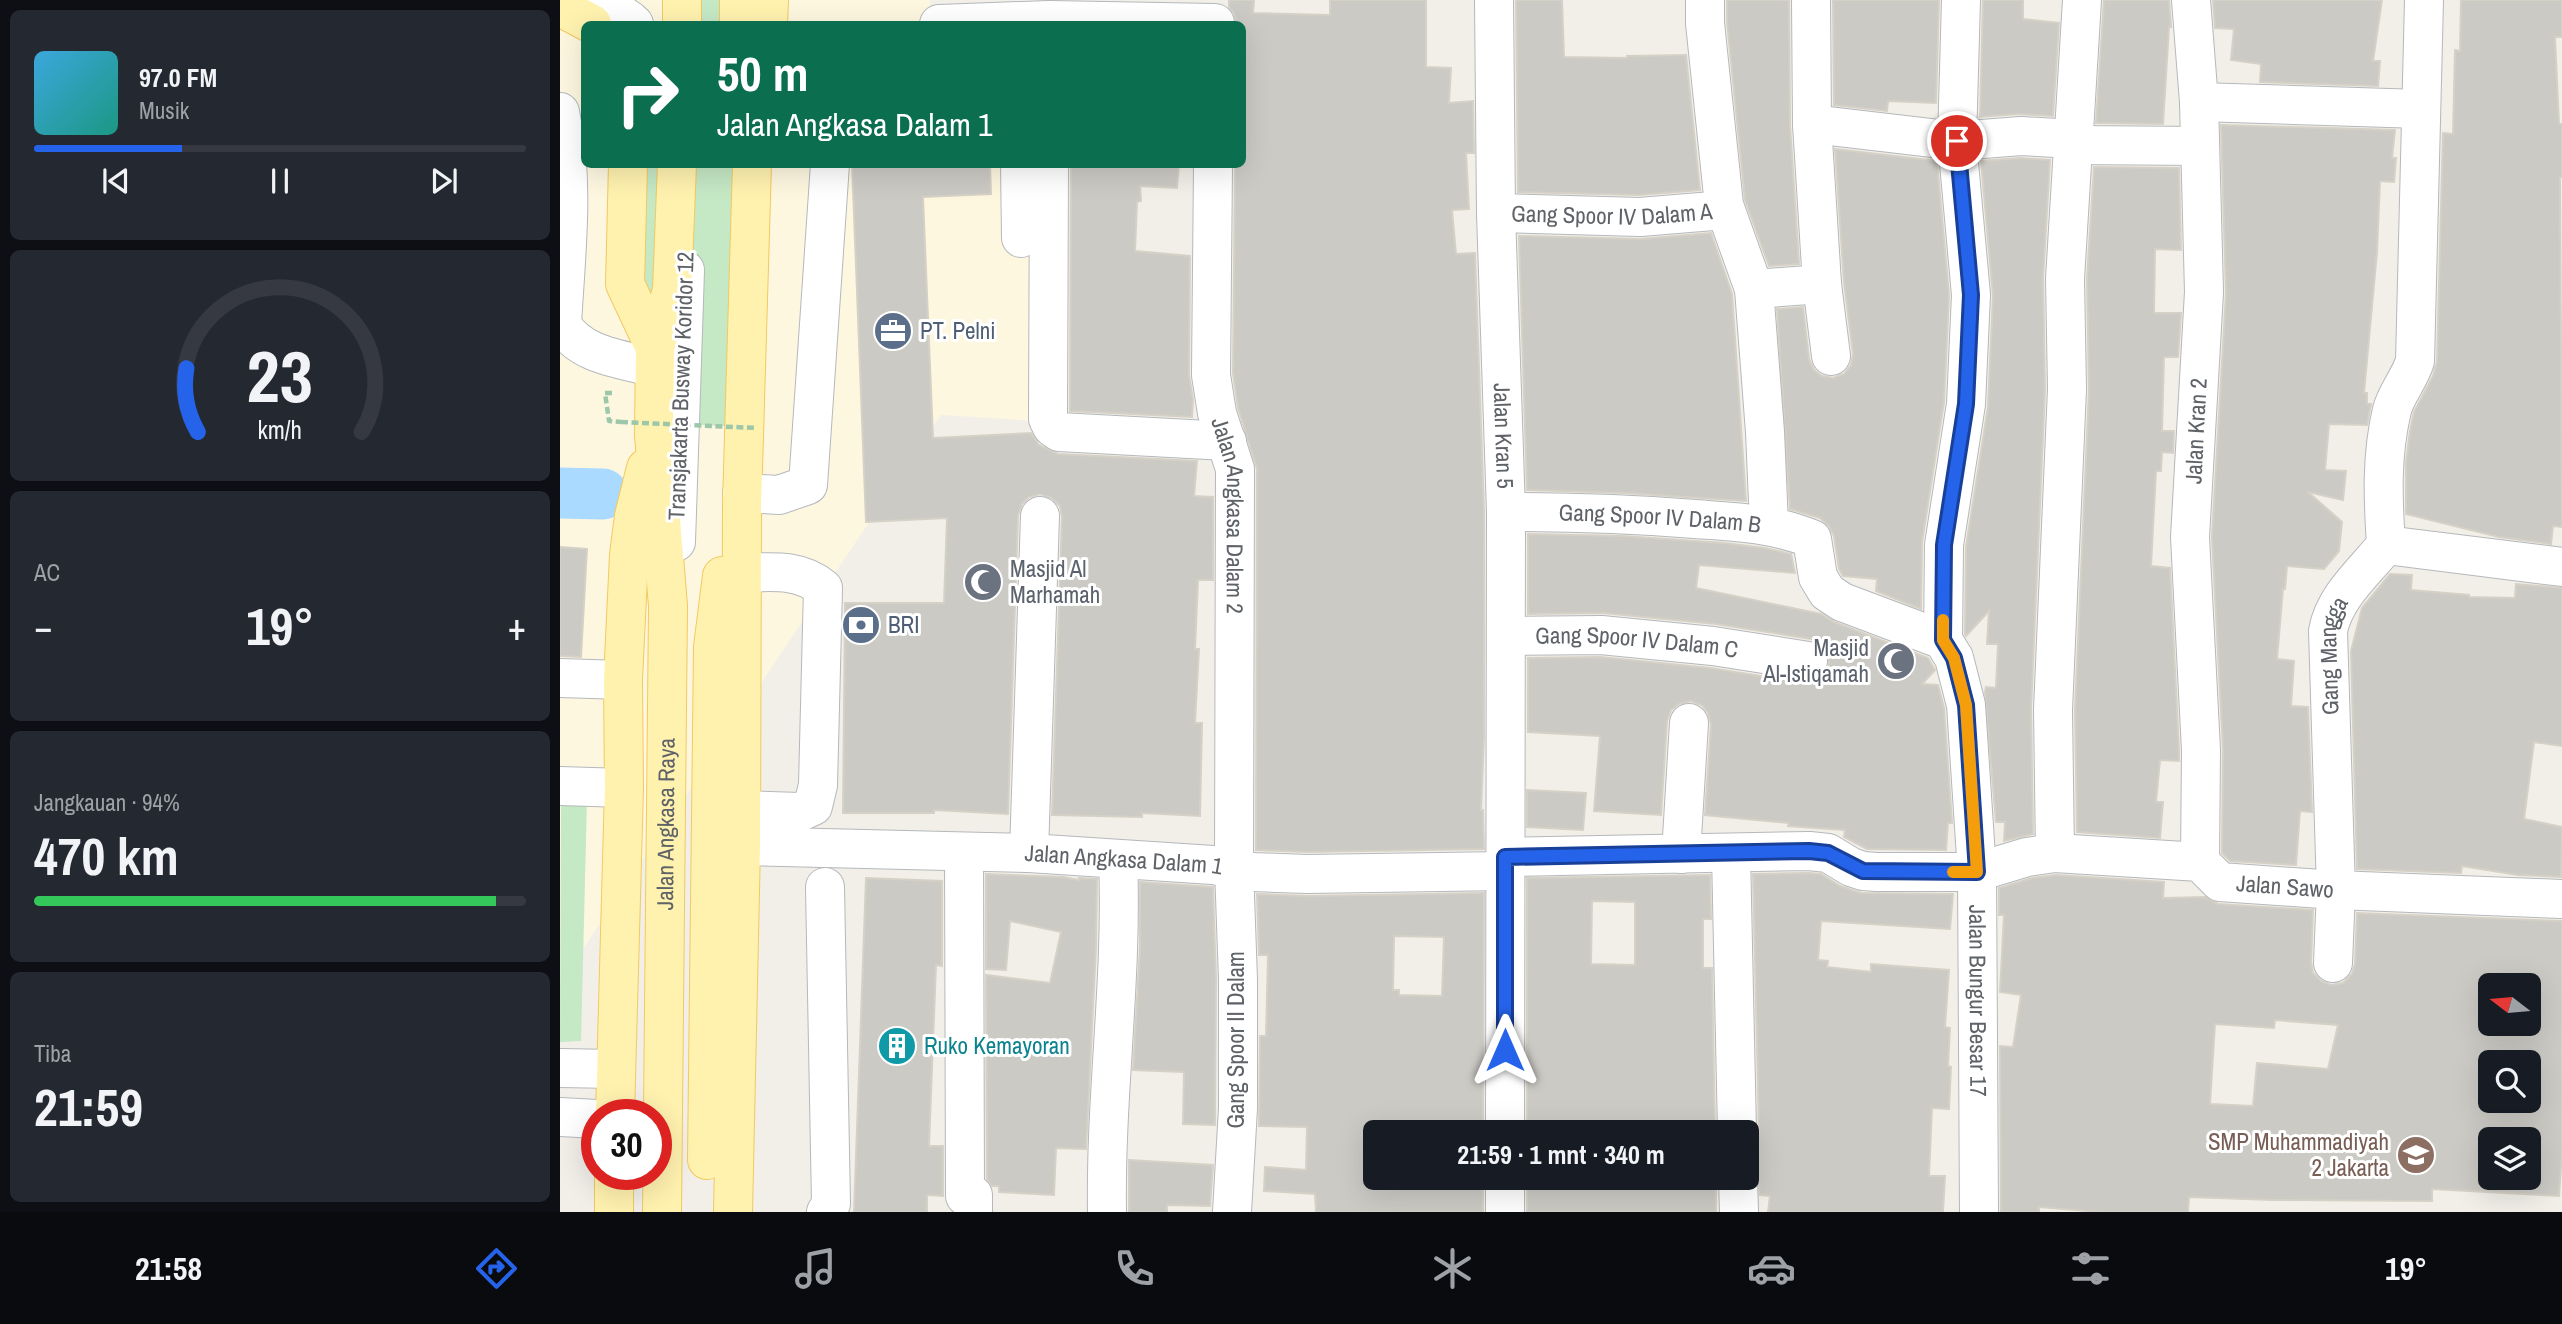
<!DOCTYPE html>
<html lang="id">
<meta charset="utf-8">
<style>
:root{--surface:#171b24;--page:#242831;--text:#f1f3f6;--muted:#9ea1a6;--line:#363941;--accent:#2563eb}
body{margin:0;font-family:"Archivo Narrow",sans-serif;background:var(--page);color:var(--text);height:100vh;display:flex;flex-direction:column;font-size:26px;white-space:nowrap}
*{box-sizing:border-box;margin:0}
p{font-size:23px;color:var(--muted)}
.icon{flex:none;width:38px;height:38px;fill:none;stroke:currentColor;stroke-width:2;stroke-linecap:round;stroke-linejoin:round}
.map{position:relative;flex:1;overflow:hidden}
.panel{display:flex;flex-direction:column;gap:10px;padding:10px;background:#0d0f14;width:560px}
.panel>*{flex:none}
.top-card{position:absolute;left:21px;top:21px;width:665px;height:147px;border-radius:10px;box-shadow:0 7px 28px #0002;background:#0b6e4f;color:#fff;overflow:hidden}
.needle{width:46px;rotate:286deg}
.controls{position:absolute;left:1918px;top:973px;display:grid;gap:14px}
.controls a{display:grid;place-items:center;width:63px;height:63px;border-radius:10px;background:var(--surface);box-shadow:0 7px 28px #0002;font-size:35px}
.speed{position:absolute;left:21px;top:1099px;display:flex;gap:14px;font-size:35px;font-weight:700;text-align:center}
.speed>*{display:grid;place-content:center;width:91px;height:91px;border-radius:50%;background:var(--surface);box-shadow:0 7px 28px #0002;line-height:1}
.speed .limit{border:10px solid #d22;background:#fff;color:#111}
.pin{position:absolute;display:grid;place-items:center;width:60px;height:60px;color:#fff;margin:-30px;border:4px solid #fff;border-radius:50%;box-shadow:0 2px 7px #0007}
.me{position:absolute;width:77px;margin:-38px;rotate:0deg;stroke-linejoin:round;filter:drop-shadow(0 0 5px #0008)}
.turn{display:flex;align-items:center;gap:24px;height:147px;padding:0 21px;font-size:32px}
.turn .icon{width:91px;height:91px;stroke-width:2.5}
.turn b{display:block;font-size:49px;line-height:60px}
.big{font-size:52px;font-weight:800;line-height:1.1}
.panel .card{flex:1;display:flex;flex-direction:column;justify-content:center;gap:10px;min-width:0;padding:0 24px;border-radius:10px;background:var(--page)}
.panel .dial{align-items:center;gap:0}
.dial svg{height:182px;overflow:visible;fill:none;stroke:var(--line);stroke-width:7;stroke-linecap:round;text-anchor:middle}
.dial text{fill:var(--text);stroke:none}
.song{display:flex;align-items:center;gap:21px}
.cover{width:84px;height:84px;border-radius:10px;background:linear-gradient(135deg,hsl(200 70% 55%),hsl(170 70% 35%))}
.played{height:7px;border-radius:4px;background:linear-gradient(90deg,var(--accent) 30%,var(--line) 30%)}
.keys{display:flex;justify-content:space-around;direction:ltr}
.heat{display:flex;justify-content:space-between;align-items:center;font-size:38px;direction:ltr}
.charge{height:10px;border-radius:5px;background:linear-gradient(90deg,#34c759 94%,var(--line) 0)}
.trip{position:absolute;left:803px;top:1120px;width:396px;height:70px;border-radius:10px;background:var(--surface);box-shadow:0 7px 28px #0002;font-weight:800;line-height:70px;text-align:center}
.tab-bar{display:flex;height:112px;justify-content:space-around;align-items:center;background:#090b0e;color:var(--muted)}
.tab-bar .icon{width:49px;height:49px}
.tab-bar .current{color:var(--accent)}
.tab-bar b{font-size:32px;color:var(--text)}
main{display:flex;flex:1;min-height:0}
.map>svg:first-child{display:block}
.commercial{fill:#fef7e0}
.green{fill:#c5e8c5}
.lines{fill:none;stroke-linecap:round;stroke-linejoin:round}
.river{stroke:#aadaff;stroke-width:51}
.building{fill:#cccac5;stroke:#d6d1c6;stroke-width:2;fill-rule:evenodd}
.minor-casing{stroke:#b5b8bc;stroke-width:40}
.major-casing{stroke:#f2c960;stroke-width:40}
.path{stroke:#9cc7a9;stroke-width:4.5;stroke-dasharray:7 3.5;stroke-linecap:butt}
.minor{stroke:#fff;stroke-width:38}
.major{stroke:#fff2af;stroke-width:38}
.path-bridge{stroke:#9cc7a9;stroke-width:4.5;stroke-dasharray:7 3.5;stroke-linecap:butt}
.route-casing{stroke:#184099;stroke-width:18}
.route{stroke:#2563eb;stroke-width:12}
.slow{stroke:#f59e0b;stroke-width:12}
.labels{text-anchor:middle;stroke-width:6;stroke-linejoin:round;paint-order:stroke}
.street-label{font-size:23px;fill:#5f6368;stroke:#fff}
.service-label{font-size:23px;fill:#4e5e75;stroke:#fff;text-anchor:start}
.worship-label{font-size:23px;fill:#5b616d;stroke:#fff;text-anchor:start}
.culture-label{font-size:23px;fill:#0d838f;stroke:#fff;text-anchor:start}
.education-label{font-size:23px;fill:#785e54;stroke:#fff;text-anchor:end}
</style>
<main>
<section class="panel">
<div class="card">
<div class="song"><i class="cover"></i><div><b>97.0 FM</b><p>Musik</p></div></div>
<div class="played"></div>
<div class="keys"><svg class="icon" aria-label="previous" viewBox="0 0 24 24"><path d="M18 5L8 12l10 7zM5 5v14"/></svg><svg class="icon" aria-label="pause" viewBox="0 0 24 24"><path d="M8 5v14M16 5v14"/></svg><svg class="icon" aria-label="next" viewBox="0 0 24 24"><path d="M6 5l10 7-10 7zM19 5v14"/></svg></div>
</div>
<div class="card dial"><svg viewBox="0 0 100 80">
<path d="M14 69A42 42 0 1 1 86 69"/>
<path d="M14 69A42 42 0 0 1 9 41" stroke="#2563eb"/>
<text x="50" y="56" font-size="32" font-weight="700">23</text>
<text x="50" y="72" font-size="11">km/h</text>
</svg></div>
<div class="card"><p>AC</p>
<div class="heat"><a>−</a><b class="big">19°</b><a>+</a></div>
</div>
<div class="card"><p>Jangkauan · 94%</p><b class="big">470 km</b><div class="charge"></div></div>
<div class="card"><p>Tiba</p><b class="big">21:59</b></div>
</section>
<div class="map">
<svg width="2002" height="1212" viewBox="0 0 2002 1212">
<rect width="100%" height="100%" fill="#f1efe8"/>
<polygon class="commercial" points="0,0 370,0 371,10 471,24 24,24 24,164 473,165 477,421 381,415 0,983"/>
<g class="green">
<rect x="122" y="0" width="57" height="24"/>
<polygon points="68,165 116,165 95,348 67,187"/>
<polygon points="125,165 192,165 184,427 121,424"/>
<polygon points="1,799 27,800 21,1041 0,1042"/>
</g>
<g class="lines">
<polyline class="river" points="0,493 43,494"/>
</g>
<g class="building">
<polygon points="669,0 694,0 693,13 770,15 770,0 866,0 866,67 891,68 889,103 913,101 914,153 906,153 909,209 892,210 896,254 915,253 924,512 924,737 921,810 923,810 924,849 747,852 696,850 697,469 678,408 673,373 675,164 682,164 682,24 677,24 674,13 669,7"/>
<polygon points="956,0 1002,0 1004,57 1067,58 1067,56 1126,55 1140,190 1079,195 958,192"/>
<polygon points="1167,0 1229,0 1230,125 1239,264 1209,266 1185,200 1167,22"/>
<polygon points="1273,0 1379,0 1376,103 1328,101 1327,111 1274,105"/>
<polygon points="1423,0 1463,0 1463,19 1499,23 1493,116 1459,114 1420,117"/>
<polygon points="1544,0 1609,0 1611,27 1609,27 1603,124 1536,123"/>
<polygon points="1653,0 1822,0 1813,61 1820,61 1818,86 1700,82 1701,64 1671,60 1674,29 1655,28"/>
<polygon points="1901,0 2002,0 2002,37 1995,37 1999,124 2002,124 2002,177 2000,177 2002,527 1993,526 1991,544 1939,537 1846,514 1846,462 1850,431 1854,412 1873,376 1877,362 1883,133 1893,134 1895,50 1900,51"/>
<polygon points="1661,125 1835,130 1832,158 1836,158 1834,182 1820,181 1817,252 1804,393 1807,393 1807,404 1811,404 1807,425 1769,424 1765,470 1786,471 1783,500 1748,492 1782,522 1779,551 1764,569 1727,566 1725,589 1723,589 1717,659 1734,661 1731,706 1748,707 1752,812 1740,811 1736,865 1670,861 1662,853 1663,749 1652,537 1666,293"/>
<polygon points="1275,149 1377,161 1389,295 1384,402 1362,542 1361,609 1316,591 1317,579 1283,576 1279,569 1274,536 1269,526 1260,518 1230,509 1217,309 1243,307 1249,359 1254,370 1262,376 1273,378 1284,374 1291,365 1293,354 1284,282"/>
<polygon points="1461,158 1490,160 1483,278 1485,389 1471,709 1473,834 1444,841 1445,822 1436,822 1425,692 1426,687 1436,688 1438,644 1427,644 1429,611 1406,636 1405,634 1406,547 1428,407 1433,296 1421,161"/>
<polygon points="292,164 430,164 431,194 363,197 373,438 471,433 479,445 498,454 637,461 634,496 653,497 653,580 638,580 635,649 639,649 635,723 642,723 640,816 582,813 582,817 492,815 502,517 500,506 492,498 480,494 469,497 462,504 458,515 448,814 374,810 374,813 283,813 285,603 384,603 387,518 306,522"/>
<polygon points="511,164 619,164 617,188 580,186 581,201 577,202 575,251 630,256 629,375 633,400 632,417 510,411"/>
<polygon points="1534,167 1619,168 1621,250 1595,249 1594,313 1621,313 1618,357 1604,357 1602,431 1614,431 1613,453 1602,452 1601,471 1596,471 1591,566 1610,568 1619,750 1619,761 1600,760 1596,802 1603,802 1600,838 1517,832 1515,710 1529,390 1527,279"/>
<polygon points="1151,233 1172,294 1186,501 1065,493 967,490 959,236 1080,239"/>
<polygon points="968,534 1063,536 1164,543 1205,548 1231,554 1235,573 1139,565 1136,588 1261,614 1274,622 1368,658 1375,670 1362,684 1378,685 1384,708 1392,823 1388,823 1386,850 1307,849 1284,837 1285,830 1228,826 1229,823 1145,815 1151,724 1148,713 1142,705 1131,701 1119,704 1111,710 1107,721 1101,815 1034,811 1040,736 968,732 968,658 1040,657 1150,668 1245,683 1255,682 1265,675 1269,665 1269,654 1262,644 1251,639 1156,624 1043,613 968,614"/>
<polygon points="0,547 27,549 21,657 0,656"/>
<polygon points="1830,574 1852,575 1851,590 1909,595 1909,597 1955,598 1956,584 2002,588 2002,746 1974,742 1964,819 2002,827 2001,877 1958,875 1902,866 1901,873 1797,869 1791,651 1802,608"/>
<polygon points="967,790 1026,793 1023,830 967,827"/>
<polygon points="1248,873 1261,874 1280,886 1301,893 1393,894 1390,929 1261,921 1258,960 1268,961 1267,967 1311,972 1311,964 1389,970 1385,1027 1390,1028 1388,1066 1391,1067 1389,1109 1372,1108 1369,1176 1385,1176 1383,1212 1208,1212 1210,1196 1200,1195 1197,1167 1186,1158 1186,1151 1196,1143 1199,1132 1193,874"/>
<polygon points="426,874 503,877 519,880 519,878 537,879 536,947 526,1149 496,1148 494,1195 439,1192 439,1186 432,1186 427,1179 426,975 490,983 501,932 450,921 446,970 426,969"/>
<path d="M1150,875l1,44h-8v49h9l3,164h-104v-9l-84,-1v-244zM1032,901l43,1v63l-44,-1z"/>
<path d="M1496,875l108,7 -1,16 42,-1 13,7 95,6 -2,52 2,11 8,8 10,4 12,-2 9,-9 3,-10 2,-51 205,8v231l-3,44 -127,-7v12l-160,-1 -83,-3 -1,15h-88l-61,-5v5h-38l-1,-166 13,1 8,-52 -21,-3 4,-77h-5v-27l33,-10zM1930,985h39v39h-39zM1715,1020l63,5 -10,44 -71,-6 -4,43 -43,-2 5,-80 59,4zM1930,1062h39v39h-39zM1930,1139h39v39h-39z"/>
<polygon points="306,878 382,881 382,966 376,965 369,1146 383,1146 383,1196 367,1195 367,1212 294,1212"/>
<polygon points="580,882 653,887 656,980 655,1125 623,1124 624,1072 573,1070 580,948"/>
<path d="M924,893l-1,239h-107v46h107v34h-167l-1,-18 -51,-3 1,-24 41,3 1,-43 -48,-1 1,-90h6l2,-81h-9l-2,-61 50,2zM834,936l50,1 -2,59 -43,-1v-5h-6z"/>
<polygon points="569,1160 653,1165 650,1206 607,1205 607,1212 569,1212"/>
<rect x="967" y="1178" width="189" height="34"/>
</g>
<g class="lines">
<defs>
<g id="minor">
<path id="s1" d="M934,0l2,213 10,299 -1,620"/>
<polyline points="1145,0 1145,23 1164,205 1194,289 1205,432 1209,525"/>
<polyline points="1251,0 1252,124"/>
<polyline points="1631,0 1639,102 1644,292 1630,537 1641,750 1640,862"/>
<path d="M0,4c24,1 57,2 74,20"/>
<polyline points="379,24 489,20 655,23"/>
<polyline points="1639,102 1861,109"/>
<path d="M0,112c15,70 6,141 2,212 17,32 61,35 93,44"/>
<polyline points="1514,145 1640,146"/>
<polyline points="460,164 461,238"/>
<polyline points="489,164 488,419 492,427 499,432 667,441"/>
<path id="s2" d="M653,164l-2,211 6,38 18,56 -1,399 4,112v128l-6,104"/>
<path id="s3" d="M936,213l144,4 85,-7"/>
<polyline points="1194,289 1262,284"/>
<polyline points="1271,356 1262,284 1252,124 1397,141 1461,136 1515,139"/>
<polyline points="182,493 219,495 248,485 270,164"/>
<path id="s4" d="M946,512c63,0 126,2 189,7 42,3 78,4 117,20l6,38 9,15 15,10 101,38 11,18 12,47 11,167 2,340"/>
<polyline points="116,542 125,270"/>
<path d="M1826,545c-3,-46 -5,-89 6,-135 4,-16 18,-32 23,-49l9,-361"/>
<polyline points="1826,545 2002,567"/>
<path d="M181,573c30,-1 58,-5 82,15l-5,197 -5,21 -13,6 -59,-2"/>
<path id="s5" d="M946,636l95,-1 112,11 95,15"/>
<polyline points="1383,640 1384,545 1406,404 1411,295 1397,141 1401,0"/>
<polyline points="0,678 63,680"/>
<polyline points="0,786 64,788"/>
<path id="s6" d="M181,846l288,7 184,12 40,7 54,2 198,-3"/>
<polyline points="404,852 405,1196 413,1195 413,1212"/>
<polyline points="469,853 480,516"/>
<polyline points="1171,853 1177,1132"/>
<polyline points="1495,853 1493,710 1507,389 1505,279 1522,0"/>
<polyline points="1121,854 1129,723"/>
<path id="s7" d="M945,857l304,-6 19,2 23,14 12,4 14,1h100l50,-15 28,-4 145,9 20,20 116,8 226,9"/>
<polyline points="265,887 271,1204 266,1212"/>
<path id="s8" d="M1773,963l3,-73 -8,-259c6,-34 37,-60 58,-86"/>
<polyline points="0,1068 55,1069"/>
<polyline points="0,1117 37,1119"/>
<polyline points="945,1178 945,1212"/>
<polyline points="1178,1178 1179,1212"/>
<path d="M547,1212c-2,-117 16,-235 11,-353"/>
</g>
<g id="major">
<polyline points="0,7 32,24"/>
<polyline points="122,24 122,0"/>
<polyline points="179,24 179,0"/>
<polyline points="208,24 209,0"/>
<polyline points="68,164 65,284 95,348"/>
<polyline points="55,1115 64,788 63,680 69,555 74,516 86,468"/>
<polyline points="147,1160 153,647 162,576"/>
<polyline points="54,1212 54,1174"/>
<path id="s9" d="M102,1212l6,-606 -14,-171 1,-87 17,-58 5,-126"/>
<polyline points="173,1212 181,846 182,504 192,164"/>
</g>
</defs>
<use href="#minor" class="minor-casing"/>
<use href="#major" class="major-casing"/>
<polyline class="path" points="52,393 45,393 49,421 61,422"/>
<use href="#minor" class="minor"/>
<use href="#major" class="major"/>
<polyline class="path-bridge" points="61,422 197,428"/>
</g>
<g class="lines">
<defs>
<polyline id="route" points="945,1050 945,857 1249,851 1268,853 1303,871 1417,872 1406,705 1394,658 1383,640 1384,545 1406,404 1411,295 1397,141"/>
</defs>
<use href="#route" class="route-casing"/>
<use href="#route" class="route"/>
<polyline class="slow" points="1383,620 1383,640 1394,658 1406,705 1417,872 1393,872"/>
</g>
<defs>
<symbol id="office-disc" viewBox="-11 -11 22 22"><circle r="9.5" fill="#5c6f8a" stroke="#fff"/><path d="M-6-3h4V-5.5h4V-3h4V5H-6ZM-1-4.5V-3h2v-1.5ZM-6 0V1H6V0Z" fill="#fff"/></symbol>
<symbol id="mosque-disc" viewBox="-11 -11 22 22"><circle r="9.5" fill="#6b7280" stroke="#fff"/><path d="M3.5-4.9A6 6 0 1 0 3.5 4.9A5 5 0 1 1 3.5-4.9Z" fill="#fff"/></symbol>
<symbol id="bank-disc" viewBox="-11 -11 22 22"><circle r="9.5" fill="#5c6f8a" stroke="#fff"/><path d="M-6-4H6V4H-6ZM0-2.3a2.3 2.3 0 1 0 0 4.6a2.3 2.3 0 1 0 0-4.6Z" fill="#fff"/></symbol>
<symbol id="building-disc" viewBox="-11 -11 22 22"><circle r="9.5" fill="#0f9aa8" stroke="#fff"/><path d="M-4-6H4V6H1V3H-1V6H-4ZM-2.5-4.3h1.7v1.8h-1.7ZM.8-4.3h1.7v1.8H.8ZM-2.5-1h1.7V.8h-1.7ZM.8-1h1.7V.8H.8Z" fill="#fff"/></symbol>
<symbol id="school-disc" viewBox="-11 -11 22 22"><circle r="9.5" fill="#8d6e63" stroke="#fff"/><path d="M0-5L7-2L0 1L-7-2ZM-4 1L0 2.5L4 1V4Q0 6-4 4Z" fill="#fff"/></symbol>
</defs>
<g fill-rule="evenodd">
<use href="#office-disc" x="311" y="309" width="44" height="44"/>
<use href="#mosque-disc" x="401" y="560" width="44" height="44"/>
<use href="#bank-disc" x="279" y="603" width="44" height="44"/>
<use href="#mosque-disc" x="1314" y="639" width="44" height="44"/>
<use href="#building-disc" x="315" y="1024" width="44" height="44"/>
<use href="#school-disc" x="1834" y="1133" width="44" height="44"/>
</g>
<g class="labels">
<g class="street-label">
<text dy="8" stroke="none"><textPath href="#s3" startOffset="116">Gang Spoor IV Dalam A</textPath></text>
<text transform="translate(121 386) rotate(-88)" y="8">Transjakarta Busway Koridor 12</text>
<text transform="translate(1636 431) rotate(-87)" y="8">Jalan Kran 2</text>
<text dy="8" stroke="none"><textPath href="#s1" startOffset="436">Jalan Kran 5</textPath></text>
<text dy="8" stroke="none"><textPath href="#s2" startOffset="354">Jalan Angkasa Dalam 2</textPath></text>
<text dy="8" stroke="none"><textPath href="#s4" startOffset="154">Gang Spoor IV Dalam B</textPath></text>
<text dy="8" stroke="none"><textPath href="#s5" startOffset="131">Gang Spoor IV Dalam C</textPath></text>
<text dy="8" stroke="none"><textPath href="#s8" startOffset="308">Gang Mangga</textPath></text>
<text dy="8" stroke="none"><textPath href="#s9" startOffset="388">Jalan Angkasa Raya</textPath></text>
<text dy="8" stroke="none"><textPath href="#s6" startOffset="383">Jalan Angkasa Dalam 1</textPath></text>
<text dy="8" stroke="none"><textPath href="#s7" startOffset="796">Jalan Sawo</textPath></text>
<text dy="8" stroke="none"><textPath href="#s4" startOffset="856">Jalan Bungur Besar 17</textPath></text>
<text transform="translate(676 1040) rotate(-90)" y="8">Gang Spoor II Dalam</text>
</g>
<g class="service-label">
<text x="360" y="339">PT. Pelni</text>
<text x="328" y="633">BRI</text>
</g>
<g class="worship-label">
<text x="450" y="577">Masjid Al<tspan x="450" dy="26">Marhamah</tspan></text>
<text x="1309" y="656" text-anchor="end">Masjid<tspan x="1309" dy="26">Al-Istiqamah</tspan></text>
</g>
<g class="culture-label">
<text x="364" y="1054">Ruko Kemayoran</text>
</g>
<g class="education-label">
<text x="1829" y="1150">SMP Muhammadiyah<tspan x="1829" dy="26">2 Jakarta</tspan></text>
</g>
</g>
</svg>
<div class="controls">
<a><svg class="needle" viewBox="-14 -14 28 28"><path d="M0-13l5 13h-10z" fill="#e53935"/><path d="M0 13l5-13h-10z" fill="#9ea1a6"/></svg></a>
<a><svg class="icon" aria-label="search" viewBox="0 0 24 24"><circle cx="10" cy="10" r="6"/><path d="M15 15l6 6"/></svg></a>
<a><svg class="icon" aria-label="layers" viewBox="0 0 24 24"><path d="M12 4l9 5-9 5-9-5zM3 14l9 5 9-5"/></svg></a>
</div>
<div class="speed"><div class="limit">30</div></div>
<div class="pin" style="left:1397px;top:141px;background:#d93025"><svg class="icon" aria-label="arrive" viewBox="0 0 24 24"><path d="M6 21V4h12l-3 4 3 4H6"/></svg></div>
<svg class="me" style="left:945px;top:1050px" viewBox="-20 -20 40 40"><path d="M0-17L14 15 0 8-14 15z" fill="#2563eb" stroke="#fff" stroke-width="4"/></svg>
<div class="trip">21:59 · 1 mnt · 340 m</div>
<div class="top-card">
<div class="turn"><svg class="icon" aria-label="right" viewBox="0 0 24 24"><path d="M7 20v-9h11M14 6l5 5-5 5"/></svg><div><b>50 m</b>Jalan Angkasa Dalam 1</div></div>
</div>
</div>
</main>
<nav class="tab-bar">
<b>21:58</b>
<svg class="icon current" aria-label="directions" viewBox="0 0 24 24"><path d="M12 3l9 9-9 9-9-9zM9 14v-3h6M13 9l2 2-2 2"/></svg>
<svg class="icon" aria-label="music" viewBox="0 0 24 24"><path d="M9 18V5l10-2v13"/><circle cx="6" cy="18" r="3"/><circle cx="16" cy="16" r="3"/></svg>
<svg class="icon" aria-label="phone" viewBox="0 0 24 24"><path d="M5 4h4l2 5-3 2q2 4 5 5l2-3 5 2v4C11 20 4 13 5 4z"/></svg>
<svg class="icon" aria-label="climate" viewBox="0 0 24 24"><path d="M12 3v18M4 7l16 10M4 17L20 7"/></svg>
<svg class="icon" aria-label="car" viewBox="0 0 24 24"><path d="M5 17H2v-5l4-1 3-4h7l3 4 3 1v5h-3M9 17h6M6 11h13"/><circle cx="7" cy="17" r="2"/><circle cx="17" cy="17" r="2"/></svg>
<svg class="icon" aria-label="filters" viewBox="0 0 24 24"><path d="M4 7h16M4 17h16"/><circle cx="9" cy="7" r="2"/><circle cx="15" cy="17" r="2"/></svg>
<b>19°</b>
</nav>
